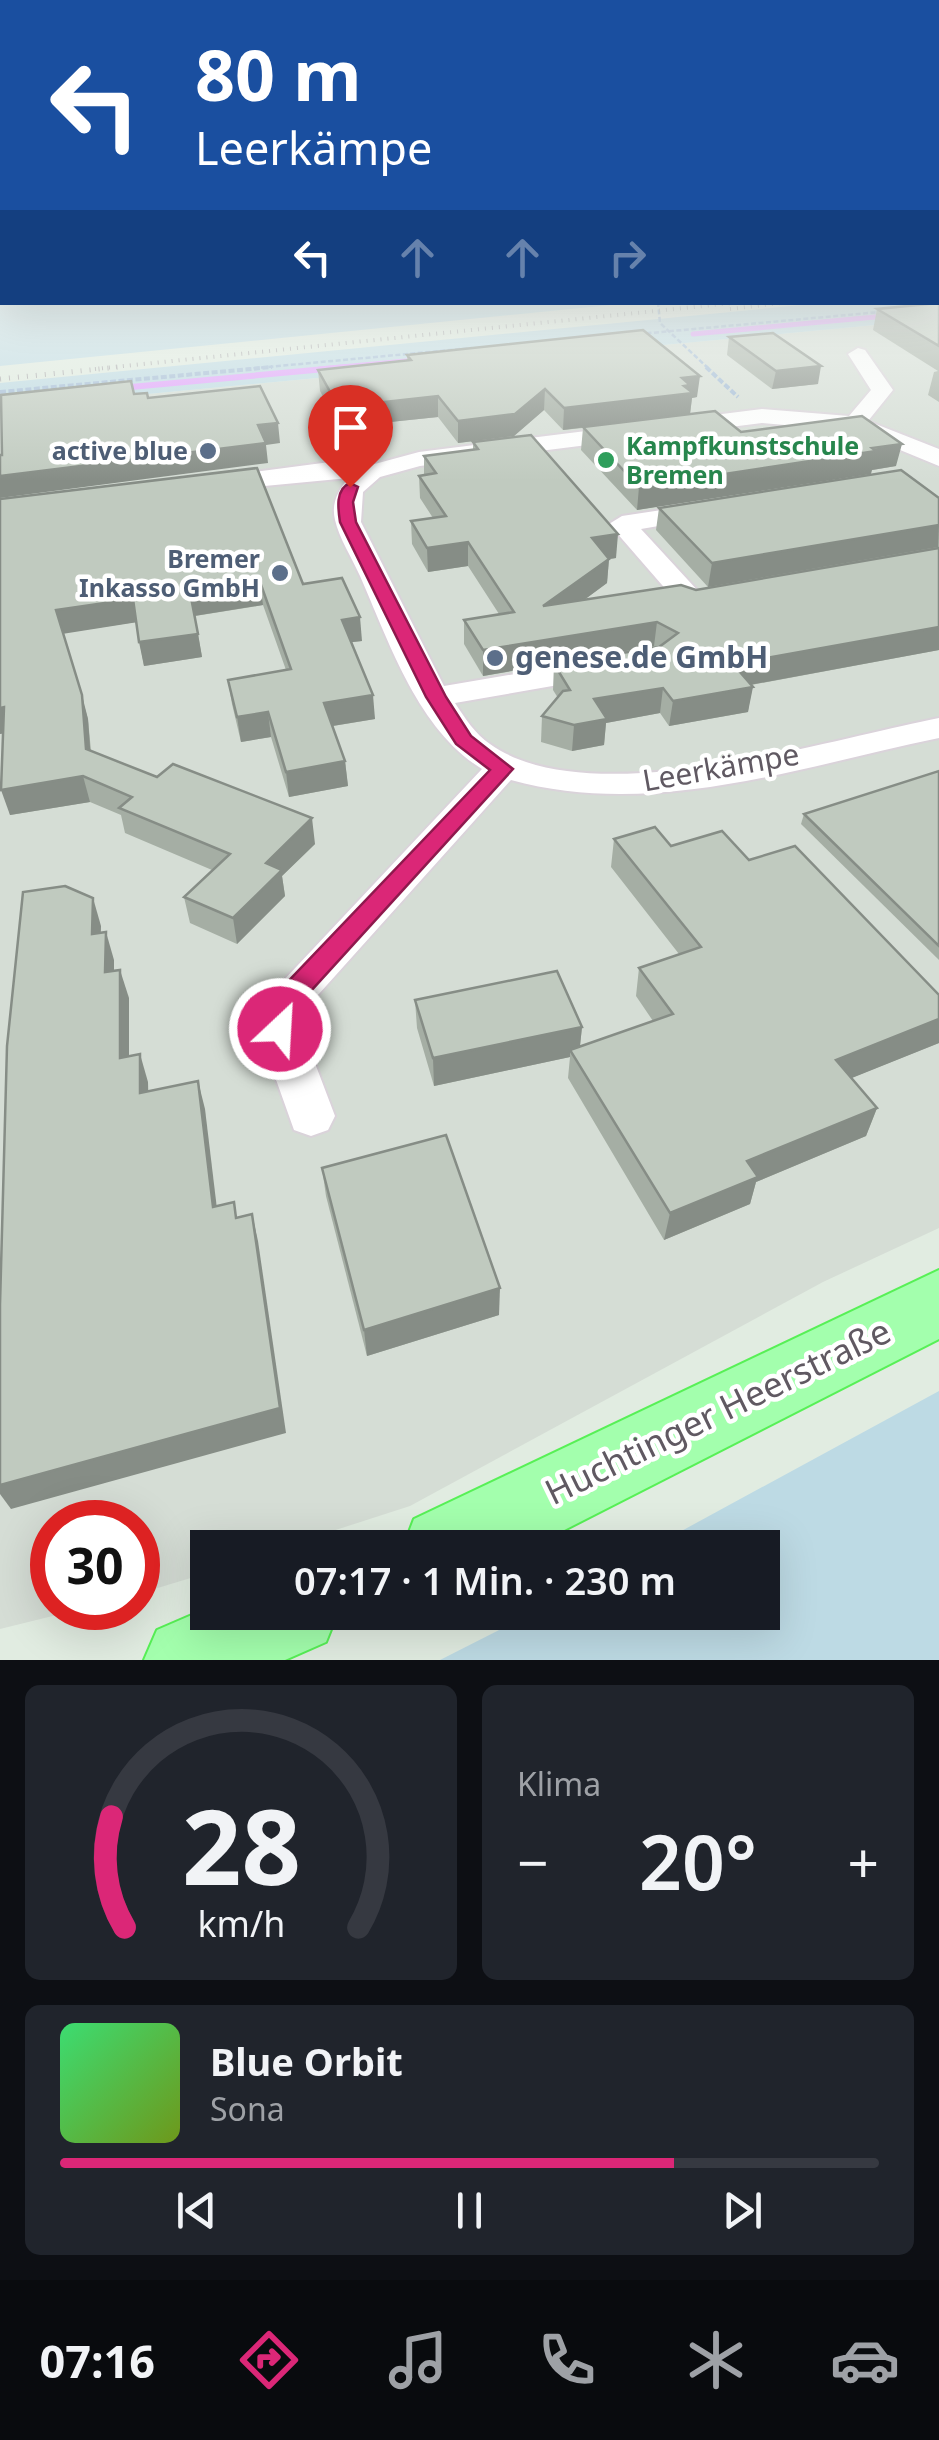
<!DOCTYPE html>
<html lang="de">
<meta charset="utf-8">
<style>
:root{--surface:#171b24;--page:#20242c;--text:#f1f3f6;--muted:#9ea1a6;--line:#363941;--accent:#db2777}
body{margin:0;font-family:"Noto Sans",sans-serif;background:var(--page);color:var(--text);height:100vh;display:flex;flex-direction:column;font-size:38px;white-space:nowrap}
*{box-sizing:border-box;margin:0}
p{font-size:32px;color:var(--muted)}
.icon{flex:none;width:55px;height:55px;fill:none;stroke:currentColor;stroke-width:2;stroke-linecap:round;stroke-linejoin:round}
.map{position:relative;height:1660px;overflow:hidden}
.side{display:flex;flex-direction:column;gap:25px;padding:25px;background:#0d0f14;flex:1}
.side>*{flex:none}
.top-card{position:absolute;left:0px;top:0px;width:940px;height:305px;box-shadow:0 10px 40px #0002;background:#1a4fa0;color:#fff;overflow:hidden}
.speed{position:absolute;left:30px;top:1500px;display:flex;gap:20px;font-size:50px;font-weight:700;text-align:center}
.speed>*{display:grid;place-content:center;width:130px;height:130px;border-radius:50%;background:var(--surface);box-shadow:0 10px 40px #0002;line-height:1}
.speed .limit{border:15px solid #d22;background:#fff;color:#111}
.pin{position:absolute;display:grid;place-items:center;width:85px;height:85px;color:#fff;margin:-102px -42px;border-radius:50% 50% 50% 0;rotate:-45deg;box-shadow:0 0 10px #0007}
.pin .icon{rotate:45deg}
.me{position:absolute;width:110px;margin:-55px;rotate:25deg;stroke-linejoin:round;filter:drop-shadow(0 0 8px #0008)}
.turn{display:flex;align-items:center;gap:35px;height:210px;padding:0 30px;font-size:45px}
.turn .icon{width:130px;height:130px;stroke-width:2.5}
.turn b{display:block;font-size:70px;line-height:85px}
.lanes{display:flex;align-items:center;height:95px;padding:0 30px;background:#0003;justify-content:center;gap:50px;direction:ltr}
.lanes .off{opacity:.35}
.big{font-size:75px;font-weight:600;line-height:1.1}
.side .tile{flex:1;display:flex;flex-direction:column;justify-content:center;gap:15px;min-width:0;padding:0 35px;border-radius:15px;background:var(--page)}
.side .dial{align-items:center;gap:0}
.dial svg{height:260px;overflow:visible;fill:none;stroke:var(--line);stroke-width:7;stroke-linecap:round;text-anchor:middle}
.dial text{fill:var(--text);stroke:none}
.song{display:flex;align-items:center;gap:30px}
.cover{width:120px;height:120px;border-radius:15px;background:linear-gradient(135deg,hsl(140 70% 55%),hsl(80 70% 35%))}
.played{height:10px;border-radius:5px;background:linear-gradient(90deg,var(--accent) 75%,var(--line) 75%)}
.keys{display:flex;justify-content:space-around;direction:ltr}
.heat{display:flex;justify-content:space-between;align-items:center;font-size:55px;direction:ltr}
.side .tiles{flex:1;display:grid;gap:25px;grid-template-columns:1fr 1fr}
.tile:last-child{grid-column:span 2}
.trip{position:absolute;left:190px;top:1530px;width:590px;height:100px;border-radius:0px;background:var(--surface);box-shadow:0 10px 40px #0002;font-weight:600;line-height:100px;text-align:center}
.tab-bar{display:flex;height:160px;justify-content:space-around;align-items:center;background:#090b0e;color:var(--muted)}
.tab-bar .icon{width:70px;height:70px}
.tab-bar .active{color:var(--accent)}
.tab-bar b{font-size:45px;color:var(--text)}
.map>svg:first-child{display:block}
.industrial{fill:#d5ddd5}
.green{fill:#bddae4}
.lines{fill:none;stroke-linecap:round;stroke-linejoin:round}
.stream-far1{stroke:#e29eff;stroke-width:5}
.stream{stroke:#e29eff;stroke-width:6}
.minor-casing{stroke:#dad3da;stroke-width:4}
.major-casing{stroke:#57f056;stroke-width:4}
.path-far1{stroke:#a0b9d6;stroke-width:2.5;stroke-dasharray:5 2.5;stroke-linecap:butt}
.path{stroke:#a0b9d6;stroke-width:4;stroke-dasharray:6 2.5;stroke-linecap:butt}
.minor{fill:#fff;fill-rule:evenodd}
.major{fill:#a3ffad;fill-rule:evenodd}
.rail-far1{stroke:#a7a5a8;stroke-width:4;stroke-dasharray:1 6;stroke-linecap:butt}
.rail{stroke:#a7a5a8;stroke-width:5;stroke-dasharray:1 8;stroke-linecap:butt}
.wall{fill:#a5aea4}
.shaded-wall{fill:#868d86}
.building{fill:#c0cabf;stroke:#868d86;stroke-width:2.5}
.route{fill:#db2777;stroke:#8e194d;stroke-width:2.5}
.service-dot{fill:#5c6f8a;stroke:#fff;stroke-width:4}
.leisure-dot{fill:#2e9e5b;stroke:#fff;stroke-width:4}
.labels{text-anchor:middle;stroke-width:9;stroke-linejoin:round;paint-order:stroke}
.far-leisure-label{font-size:25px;font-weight:bold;fill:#27864d;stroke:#fff;text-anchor:start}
.far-service-label{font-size:25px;font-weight:bold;fill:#4e5e75;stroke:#fff;text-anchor:end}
.service-label{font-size:30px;font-weight:bold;fill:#4e5e75;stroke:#fff;text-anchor:start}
.street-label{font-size:30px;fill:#605962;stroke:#fff}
.near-street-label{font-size:35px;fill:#605962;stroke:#fff}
</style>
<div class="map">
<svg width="939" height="1660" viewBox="0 0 939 1660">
<rect width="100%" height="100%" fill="#e1ece1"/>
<polygon class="industrial" points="939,319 939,1228 823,1282 410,1506 283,1547 208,1548 207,1573 138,1594 138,1522 52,1522 52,1608 85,1608 0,1629 0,408"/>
<g class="green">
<polygon points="0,249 2,302 631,303 0,366"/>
<polygon points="939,290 939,319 0,408 0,383 822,303 938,302"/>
<polygon points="939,1391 939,1660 440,1660 533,1613 762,1612 762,1548 652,1547"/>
</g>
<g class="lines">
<g class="stream-far1">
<polyline points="693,334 886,316"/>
<polyline points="320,369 417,360"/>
</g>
<polyline class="stream" points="120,388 347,367"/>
<defs>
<g id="minor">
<path d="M858,348l7,2 28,40 -25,31 71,28v17l-85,-35 -92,-8 -342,43 -40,11 -17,15 -2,30 83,164 160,-27 16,9 -16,9 -149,26c10,15 20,31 35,41 99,71 336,-4 449,-26v20c-140,29 -286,81 -428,42l-202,225 -7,24 33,87 -7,14 -17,6 -17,-6 -36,-101 9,-31 215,-229c-64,-39 -93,-127 -122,-193 -8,-18 -21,-38 -25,-56 -4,-17 3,-30 14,-42l-138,13 -9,-2 -3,-5 3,-5 128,-17 41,3 48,-13 343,-43 87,7 22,-26 -23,-36z"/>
<polygon points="708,503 717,506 721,511 717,516 641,529 699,592 720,588 734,597 730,603 692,611 682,608 609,524 622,516"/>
</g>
<g id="major">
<polygon points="939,1270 939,1339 529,1548 403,1548 414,1519"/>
<polygon points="208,1608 208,1612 338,1612 326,1642 285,1660 144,1660 157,1630"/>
</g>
</defs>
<use href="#minor" class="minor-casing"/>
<use href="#major" class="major-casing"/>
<g class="path-far1">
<polyline points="658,302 660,323 709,369"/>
<polyline points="639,334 880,312"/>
<polyline points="246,369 472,348"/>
</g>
<g class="path">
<polyline points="706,367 738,397"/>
<polyline points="0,392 272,367"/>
</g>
<use href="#minor" class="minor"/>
<use href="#major" class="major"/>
<g class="rail-far1">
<polyline points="730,309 790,302"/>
<polyline points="95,369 742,302"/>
</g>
<polyline class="rail" points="0,379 119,367"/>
</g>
<g class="wall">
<polygon points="939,303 939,402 928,395 934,372 938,371 873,330 877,309"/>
<polygon points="729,337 818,384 772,389 727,355"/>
<polygon points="407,355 697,397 692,398 690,414 741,432 896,466 637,510 581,450 583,428 563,430 544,410 514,436 458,443 438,417 390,422 390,432 345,437 320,391 318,370 407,361"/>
<polygon points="473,442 616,558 609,559 607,583 584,600 696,590 939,548 708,587 656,530 659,508 939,498 939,650 751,685 748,712 669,726 660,713 606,723 604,745 572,751 541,742 542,716 558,698 553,690 554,664 656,647 483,676 464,644 464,620 499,614 468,566 428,572 412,544 411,521 433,518 420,498 419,476 424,475 424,456 473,450"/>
<polygon points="0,499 303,584 362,641 352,642 375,719 333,726 345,761 348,786 289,797 271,737 241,742 232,704 228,680 286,670 263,605 195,616 202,657 144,666 136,622 63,633 88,719 91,751 315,844 282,876 285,896 237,944 190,923 184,897 212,870 125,833 121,815 90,802 10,815 3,733 0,734"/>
<polygon points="939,771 939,960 801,824 804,814"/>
<polygon points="614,839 749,860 939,1043 851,1078 877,1108 866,1136 756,1182 750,1204 664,1240 568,1078 570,1057 434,1086 417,1028 415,1000 582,1027 580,1046 653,1021 636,996 639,968 679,954 611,867"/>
<polygon points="322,1168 499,1315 367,1356 326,1196"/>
</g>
<g class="shaded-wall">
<polygon points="821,366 818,384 772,389 776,371"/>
<polygon points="700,376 697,397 692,398 690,414 563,430 564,408 682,378"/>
<polygon points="545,389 544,410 514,436 458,443 458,421"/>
<polygon points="438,396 438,417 390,422 390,432 345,437 343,415 384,402"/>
<polygon points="278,423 280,443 266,445 268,463 0,498 0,476 258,425"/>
<polygon points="902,444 896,466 872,470 871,474 637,510 639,487"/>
<polygon points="939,525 938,547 708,587 712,563"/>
<polygon points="618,534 616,558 590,562 592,538"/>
<polygon points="468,542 468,566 428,572 427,548"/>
<polygon points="609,559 607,583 542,631 543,606"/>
<polygon points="260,582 263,605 194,616 190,592"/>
<polygon points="133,599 138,622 62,634 56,610"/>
<polygon points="360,617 362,641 344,643 342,620"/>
<polygon points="657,622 654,646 483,676 483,650"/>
<polygon points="939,627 939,650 728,689 733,664"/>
<polygon points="198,634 202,657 144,666 139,642"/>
<polygon points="753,687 748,712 669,726 673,701"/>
<polygon points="663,688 660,713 606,723 604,745 572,751 574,725 594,699"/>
<polygon points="82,695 88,719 92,774 86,749"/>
<polygon points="373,695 375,719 326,727 324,703"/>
<polygon points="4,707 12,732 0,734 0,708"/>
<polygon points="268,712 271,737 241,742 237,717"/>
<polygon points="345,761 348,786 289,797 286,772"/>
<polygon points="83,776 90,802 10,815 1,790"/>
<polygon points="312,818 315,844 282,876 285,896 237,944 233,918 266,863"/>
<polygon points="93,898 101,926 100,962 92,934"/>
<polygon points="106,932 114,960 114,1001 105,972"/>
<polygon points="120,970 129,998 129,1086 120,1058"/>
<polygon points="939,1019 939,1043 827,1088 836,1060"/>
<polygon points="582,1027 579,1055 570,1050 570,1057 434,1086 433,1058"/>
<polygon points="140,1054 148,1082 149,1122 140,1093"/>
<polygon points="198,1081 205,1109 220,1234 213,1207"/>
<polygon points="877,1108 866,1136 756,1182 750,1204 664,1240 670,1213 747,1161"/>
<polygon points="252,1214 258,1241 286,1433 11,1509 0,1494 0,1485"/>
<polygon points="500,1288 499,1315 367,1356 364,1330"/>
</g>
<g class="building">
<polygon points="939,303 939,346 877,309"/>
<polygon points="643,330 700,376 682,378 690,385 684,386 693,393 564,408 545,389 515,414 458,421 438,396 384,402 389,410 343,415 318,370 411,360 407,355"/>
<polygon points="773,333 821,366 776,371 729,337"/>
<polygon points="131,381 134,394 147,393 148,398 260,386 278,423 258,425 266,443 0,476 0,455 2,455 1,395"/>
<polygon points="715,411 741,432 862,416 902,444 872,448 876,451 639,487 583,427"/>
<polygon points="531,435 618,534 592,538 609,559 543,606 681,585 696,590 939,548 939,627 733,664 753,687 673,701 663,688 594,699 607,719 574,725 542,716 563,691 570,690 554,664 659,647 678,633 657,622 483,650 464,620 514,612 468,542 427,548 411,521 446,516 419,476 436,473 424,456 478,449 473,442"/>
<polygon points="257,468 303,584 342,578 360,617 342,620 373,695 324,703 345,761 286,772 268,712 237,717 228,680 291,669 260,582 190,592 198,634 139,642 133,599 56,610 82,695 86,749 157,777 173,764 312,818 266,863 282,870 233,918 184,897 230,854 119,808 132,797 83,776 1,790 4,707 0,708 0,499"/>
<polygon points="901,470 939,498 939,525 712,563 659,508"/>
<polygon points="939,771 939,946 804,814"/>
<polygon points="655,827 671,846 722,831 749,860 795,846 939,995 939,1019 836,1060 877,1108 747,1161 758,1177 670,1213 570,1050 673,1014 639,968 701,947 614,839"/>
<polygon points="65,886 93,898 92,934 106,932 105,972 120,970 120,1058 140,1054 140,1093 198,1081 213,1207 234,1202 236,1218 252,1214 280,1408 0,1485 0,1305 7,1046 23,892"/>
<polygon points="557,971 582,1027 433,1058 415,1000"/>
<polygon points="446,1135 500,1288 364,1330 322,1168"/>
</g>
<linearGradient id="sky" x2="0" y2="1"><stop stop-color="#a5abf1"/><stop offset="0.52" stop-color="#f2f6f2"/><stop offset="1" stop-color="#f2f6f2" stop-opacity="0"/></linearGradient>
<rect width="939" height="481" fill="url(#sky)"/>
<path class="route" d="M350,483l8,4 -5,15 3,20 90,175 25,39 42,33 -212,233 -11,35 -10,3 -13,-11 12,-38 211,-221 -34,-26 -30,-47 -86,-175c-2,-13 -5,-33 10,-39z"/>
<g class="service-dot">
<circle cx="208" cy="451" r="10"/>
<circle cx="280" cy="573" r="10"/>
<circle cx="495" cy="658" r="10"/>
</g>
<circle class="leisure-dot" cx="606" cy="460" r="10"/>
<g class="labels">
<g class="far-leisure-label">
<text x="626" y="455">Kampfkunstschule<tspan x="626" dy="29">Bremen</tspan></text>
</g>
<g class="far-service-label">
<text x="188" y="460">active blue</text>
<text x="260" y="568">Bremer<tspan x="260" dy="29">Inkasso GmbH</tspan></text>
</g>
<g class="service-label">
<text x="515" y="668">genese.de GmbH</text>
</g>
<g class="street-label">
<text transform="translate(721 768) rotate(-10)" y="10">Leerkämpe</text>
</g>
<g class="near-street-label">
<text transform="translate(718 1412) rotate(-26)" y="12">Huchtinger Heerstraße</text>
</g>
</g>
</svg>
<div class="speed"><div class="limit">30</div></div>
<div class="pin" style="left:350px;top:487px;background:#d93025"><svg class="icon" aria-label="arrive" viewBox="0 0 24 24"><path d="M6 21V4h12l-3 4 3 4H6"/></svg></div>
<svg class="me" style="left:280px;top:1029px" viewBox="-20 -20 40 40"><circle r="17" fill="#db2777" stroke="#fff" stroke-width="3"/><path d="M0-11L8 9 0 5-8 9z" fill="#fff"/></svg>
<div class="trip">07:17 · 1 Min. · 230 m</div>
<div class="top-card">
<div class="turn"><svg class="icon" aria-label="left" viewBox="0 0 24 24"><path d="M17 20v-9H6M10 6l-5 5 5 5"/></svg><div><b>80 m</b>Leerkämpe</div></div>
<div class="lanes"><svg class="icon" aria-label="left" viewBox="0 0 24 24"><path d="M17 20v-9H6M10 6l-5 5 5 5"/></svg><svg class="icon off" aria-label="ahead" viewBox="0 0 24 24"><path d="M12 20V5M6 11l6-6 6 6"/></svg><svg class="icon off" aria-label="ahead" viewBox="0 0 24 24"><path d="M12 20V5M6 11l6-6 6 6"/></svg><svg class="icon off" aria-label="right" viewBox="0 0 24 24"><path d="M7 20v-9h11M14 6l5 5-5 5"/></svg></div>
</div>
</div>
<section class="side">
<div class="tiles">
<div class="tile dial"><svg viewBox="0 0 100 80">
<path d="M14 69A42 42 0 1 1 86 69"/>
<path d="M14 69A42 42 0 0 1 10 35" stroke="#db2777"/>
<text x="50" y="56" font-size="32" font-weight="700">28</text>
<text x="50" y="72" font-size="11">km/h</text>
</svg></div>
<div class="tile"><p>Klima</p>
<div class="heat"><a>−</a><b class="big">20°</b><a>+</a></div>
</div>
<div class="tile">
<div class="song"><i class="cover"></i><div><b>Blue Orbit</b><p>Sona</p></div></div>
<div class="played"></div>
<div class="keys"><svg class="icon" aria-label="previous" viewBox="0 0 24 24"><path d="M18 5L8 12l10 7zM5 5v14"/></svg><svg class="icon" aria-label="pause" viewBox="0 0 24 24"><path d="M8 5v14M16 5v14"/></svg><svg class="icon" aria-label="next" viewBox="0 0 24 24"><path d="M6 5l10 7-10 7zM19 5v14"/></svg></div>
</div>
</div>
</section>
<nav class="tab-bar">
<b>07:16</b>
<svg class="icon active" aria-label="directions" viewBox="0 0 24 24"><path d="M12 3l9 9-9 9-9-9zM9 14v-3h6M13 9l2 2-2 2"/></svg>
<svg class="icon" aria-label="music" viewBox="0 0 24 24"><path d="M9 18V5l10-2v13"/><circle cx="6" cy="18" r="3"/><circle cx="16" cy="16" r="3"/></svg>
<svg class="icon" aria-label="phone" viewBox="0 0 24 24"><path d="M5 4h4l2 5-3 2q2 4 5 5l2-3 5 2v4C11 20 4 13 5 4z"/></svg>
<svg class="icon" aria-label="climate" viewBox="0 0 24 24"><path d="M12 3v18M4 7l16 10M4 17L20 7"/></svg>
<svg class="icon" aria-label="car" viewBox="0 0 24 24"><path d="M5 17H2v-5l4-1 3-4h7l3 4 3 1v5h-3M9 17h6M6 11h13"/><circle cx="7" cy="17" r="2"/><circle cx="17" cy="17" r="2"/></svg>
</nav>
